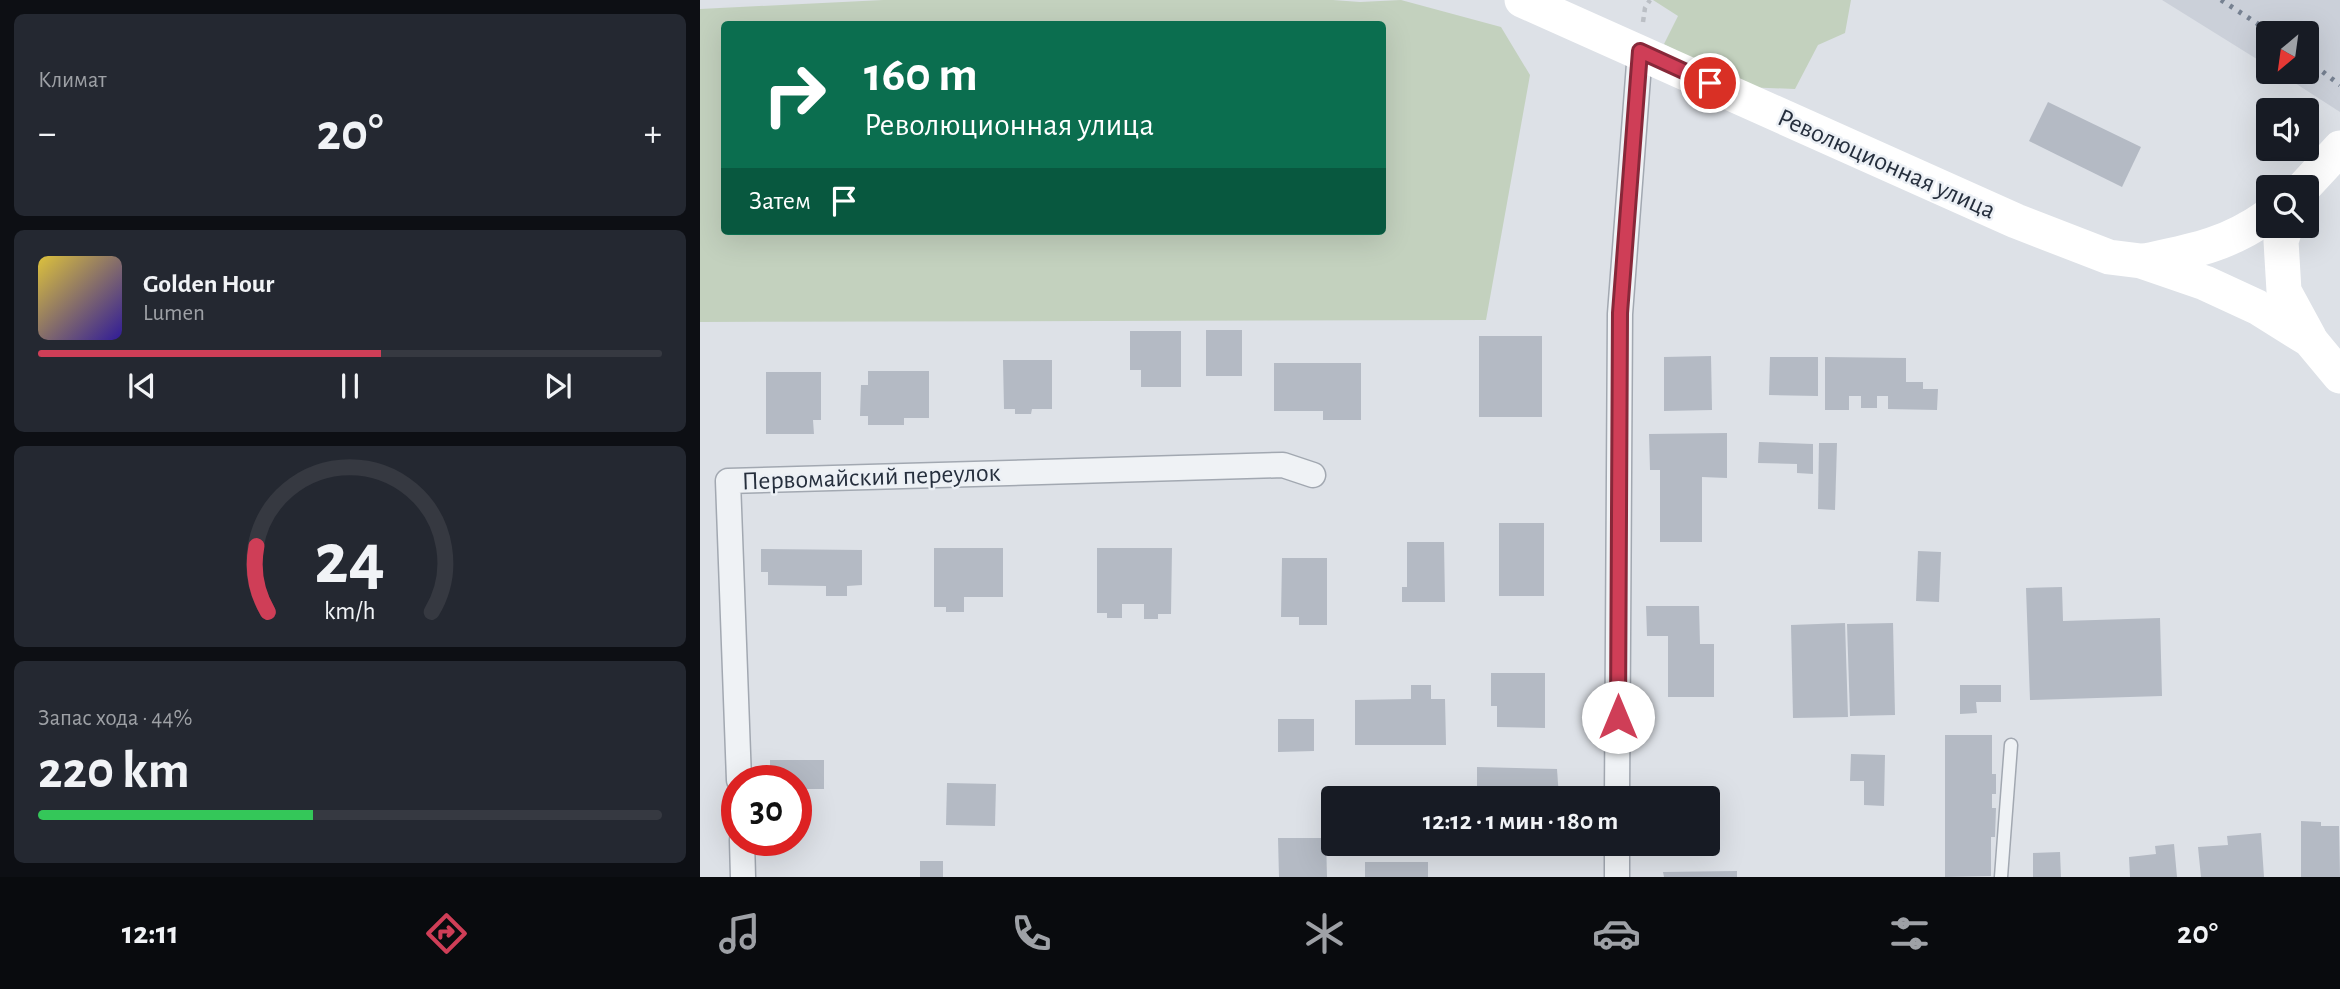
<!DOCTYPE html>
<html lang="ru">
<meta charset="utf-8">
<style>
:root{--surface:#171b24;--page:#242831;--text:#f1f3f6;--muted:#9ea1a6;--line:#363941;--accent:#cf3e57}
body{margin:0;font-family:"Alegreya Sans",sans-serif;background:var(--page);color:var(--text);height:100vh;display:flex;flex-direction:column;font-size:26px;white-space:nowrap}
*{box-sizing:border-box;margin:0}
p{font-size:23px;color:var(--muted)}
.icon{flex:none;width:38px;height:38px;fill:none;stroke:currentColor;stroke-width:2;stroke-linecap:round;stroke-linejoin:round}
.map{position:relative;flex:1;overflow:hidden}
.sheet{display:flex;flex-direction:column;gap:14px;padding:14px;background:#0d0f14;width:700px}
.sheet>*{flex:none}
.guide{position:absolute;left:21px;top:21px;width:665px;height:214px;border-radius:7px;box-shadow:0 7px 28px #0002;background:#0b6e4f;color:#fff;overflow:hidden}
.needle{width:46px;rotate:209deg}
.tools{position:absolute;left:1556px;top:21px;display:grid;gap:14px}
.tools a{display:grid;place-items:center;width:63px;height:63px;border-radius:7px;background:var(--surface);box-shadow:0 7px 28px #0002;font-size:35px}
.speed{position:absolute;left:21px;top:765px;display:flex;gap:14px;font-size:35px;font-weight:700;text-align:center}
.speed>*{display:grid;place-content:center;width:91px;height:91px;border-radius:50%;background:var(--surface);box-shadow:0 7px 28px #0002;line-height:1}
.speed .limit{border:10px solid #d22;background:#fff;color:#111}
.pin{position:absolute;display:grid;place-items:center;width:60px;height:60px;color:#fff;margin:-30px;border:4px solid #fff;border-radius:50%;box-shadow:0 2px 7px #0007}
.me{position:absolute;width:77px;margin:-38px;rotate:0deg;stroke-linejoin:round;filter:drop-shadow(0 0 5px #0008)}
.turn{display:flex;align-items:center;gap:24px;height:147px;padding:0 28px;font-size:32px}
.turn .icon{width:91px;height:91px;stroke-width:2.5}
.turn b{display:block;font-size:49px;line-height:60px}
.then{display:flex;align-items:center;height:66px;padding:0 28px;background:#0003;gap:14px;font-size:26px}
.big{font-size:52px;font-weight:600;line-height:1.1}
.sheet .widget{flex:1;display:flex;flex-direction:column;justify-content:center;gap:10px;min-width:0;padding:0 24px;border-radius:10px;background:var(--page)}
.sheet .dial{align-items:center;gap:0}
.dial svg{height:182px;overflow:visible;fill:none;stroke:var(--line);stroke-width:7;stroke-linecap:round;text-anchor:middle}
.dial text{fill:var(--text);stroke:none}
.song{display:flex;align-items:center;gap:21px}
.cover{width:84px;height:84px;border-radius:10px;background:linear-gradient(135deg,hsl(50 70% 55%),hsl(250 70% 35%))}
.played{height:7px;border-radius:4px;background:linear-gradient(90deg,var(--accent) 55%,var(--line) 55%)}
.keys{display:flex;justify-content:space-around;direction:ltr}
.heat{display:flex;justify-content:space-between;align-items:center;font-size:38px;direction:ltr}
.charge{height:10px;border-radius:5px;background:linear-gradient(90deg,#34c759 44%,var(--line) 0)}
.trip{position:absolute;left:621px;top:786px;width:399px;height:70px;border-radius:7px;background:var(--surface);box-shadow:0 7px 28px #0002;font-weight:600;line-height:70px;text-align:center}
.tabs{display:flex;height:112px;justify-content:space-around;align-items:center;background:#090b0e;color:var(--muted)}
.tabs .icon{width:49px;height:49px}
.tabs .on{color:var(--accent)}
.tabs b{font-size:32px;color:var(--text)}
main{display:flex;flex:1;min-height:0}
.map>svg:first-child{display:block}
.built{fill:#cbd0d9}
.green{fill:#c3d1be;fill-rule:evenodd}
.building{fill:#b4bac4}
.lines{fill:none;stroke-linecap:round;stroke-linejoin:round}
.lane-casing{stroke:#a2a8b1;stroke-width:15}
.street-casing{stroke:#a2a8b1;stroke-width:27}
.path{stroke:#bbbfc5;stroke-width:4.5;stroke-dasharray:5 5;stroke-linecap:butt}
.lane{stroke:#eff2f5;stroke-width:12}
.street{stroke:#eff2f5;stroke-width:24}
.secondary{stroke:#fff;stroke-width:35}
.rail{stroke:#768191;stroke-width:5;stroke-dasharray:3.5 7;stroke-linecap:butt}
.route-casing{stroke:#872839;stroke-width:18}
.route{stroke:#cf3e57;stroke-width:12}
.labels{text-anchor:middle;stroke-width:5;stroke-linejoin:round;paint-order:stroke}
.street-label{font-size:26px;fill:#262f3d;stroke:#ecf0f5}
</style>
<main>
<section class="sheet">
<div class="widget"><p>Климат</p>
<div class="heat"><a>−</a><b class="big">20°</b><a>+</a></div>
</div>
<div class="widget">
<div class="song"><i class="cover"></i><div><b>Golden Hour</b><p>Lumen</p></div></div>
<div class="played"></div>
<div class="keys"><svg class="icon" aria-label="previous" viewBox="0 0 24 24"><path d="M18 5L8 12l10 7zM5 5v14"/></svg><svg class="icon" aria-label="pause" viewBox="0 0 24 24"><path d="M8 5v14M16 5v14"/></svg><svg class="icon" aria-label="next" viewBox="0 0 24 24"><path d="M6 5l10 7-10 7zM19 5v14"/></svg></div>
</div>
<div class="widget dial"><svg viewBox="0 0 100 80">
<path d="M14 69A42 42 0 1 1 86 69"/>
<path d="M14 69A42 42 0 0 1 9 40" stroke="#cf3e57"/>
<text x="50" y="56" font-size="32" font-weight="700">24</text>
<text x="50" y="72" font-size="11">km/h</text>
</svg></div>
<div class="widget"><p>Запас хода · 44%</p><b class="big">220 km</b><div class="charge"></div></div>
</section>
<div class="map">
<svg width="1640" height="877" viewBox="0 0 1640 877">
<rect width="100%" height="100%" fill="#dde1e7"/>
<polygon class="built" points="1462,0 1640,0 1640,112 1578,72 1606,72 1606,33 1568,33 1568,66"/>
<g class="green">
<path d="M183,0h450l27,2 41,-2 100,27 29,48 -44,245 -786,2v-313zM24,24h658v207h-658z"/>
<polygon points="953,0 1151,0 1145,33 1118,45 1095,89 1045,87 964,44 978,16"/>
</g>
<g class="building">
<polygon points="1348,102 1441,147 1422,187 1329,141"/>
<rect x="506" y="330" width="36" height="46"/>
<polygon points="430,331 481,331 481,387 441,387 441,370 430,370"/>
<rect x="779" y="336" width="63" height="81"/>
<polygon points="1011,356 1012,410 964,411 964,357"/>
<polygon points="1070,357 1118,357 1118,396 1069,395"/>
<polygon points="1125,357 1206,358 1206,382 1223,382 1223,389 1238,389 1237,410 1188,409 1188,396 1177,396 1177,408 1161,408 1161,396 1149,396 1149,410 1125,410"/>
<polygon points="303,360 352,360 352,409 332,409 331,414 315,414 315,409 304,409"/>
<polygon points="574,363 661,363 661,420 623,420 623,411 574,411"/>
<polygon points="168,371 229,371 229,418 204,418 204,425 168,425 168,416 160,416 161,385 168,385"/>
<polygon points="66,372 121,372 121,420 113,420 114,434 66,434"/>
<polygon points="1027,433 1027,478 1002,477 1002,542 960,542 960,470 950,470 949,434"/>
<polygon points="1059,442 1113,444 1113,474 1097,473 1097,464 1058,463"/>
<polygon points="1119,443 1137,443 1135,510 1118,509"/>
<rect x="799" y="523" width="45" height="73"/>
<polygon points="707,542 744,542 745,602 702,602 702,587 707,587"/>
<polygon points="234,548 303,548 303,597 264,597 264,612 246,612 246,607 234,607"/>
<polygon points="397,548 472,548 471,614 458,614 458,619 444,619 444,604 422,604 422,618 407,618 407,613 397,613"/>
<polygon points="61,549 162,550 162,585 147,586 147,596 126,596 126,586 68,585 68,572 61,572"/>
<polygon points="1218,551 1241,552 1239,602 1216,601"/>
<polygon points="582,558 627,558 627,625 599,625 599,617 581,617"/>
<polygon points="1362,587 1363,621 1460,618 1462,696 1330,700 1326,588"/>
<polygon points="946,606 999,606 1000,644 1014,644 1014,697 968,697 968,636 947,636"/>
<polygon points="1145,623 1148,717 1093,718 1091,625"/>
<polygon points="1193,623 1195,715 1150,716 1147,624"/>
<polygon points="791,673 845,673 845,728 797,727 797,706 791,706"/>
<polygon points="711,685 731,685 731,699 745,699 746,745 655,745 655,700 711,699"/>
<polygon points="1260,685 1301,685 1301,702 1276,702 1277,713 1260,714"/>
<polygon points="578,719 614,719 614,751 578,752"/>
<polygon points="1245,735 1292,735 1292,774 1296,774 1296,794 1292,794 1292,808 1296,808 1295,837 1291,837 1291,876 1245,877"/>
<polygon points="1151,754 1185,755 1184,806 1164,805 1164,781 1150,781"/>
<polygon points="70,760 124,760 124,789 96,789 96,780 70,780"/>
<polygon points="777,767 857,769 859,798 777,798"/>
<polygon points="247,783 296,784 295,826 246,825"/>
<polygon points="1601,821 1621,822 1621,826 1639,826 1640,877 1601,877"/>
<polygon points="1561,833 1564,877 1501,877 1498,847 1528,845 1527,836"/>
<polygon points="578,838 626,838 627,877 579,877"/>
<polygon points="1474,844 1477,877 1430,877 1429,857 1456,854 1455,846"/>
<polygon points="1360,852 1361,877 1333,877 1333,853"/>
<rect x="220" y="861" width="23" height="16"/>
<rect x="665" y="862" width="63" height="15"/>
<polygon points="1037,871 1037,877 964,877 963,872"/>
</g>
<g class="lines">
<defs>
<polyline id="lane" points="1301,877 1311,745"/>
<g id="street">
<polyline points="39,780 28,481 583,465 613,475"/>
<polyline points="917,798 920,314 940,51"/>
<polyline points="42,840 43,877"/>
<polyline points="917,877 917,844"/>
</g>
</defs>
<use href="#lane" class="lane-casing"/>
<use href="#street" class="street-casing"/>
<polyline class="path" points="943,22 945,8 950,0"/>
<use href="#lane" class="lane"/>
<use href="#street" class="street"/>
<g class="secondary">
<polyline points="822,0 1316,221 1409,257 1441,261 1505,283 1557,307 1610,340 1640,376"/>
<polyline points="1604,187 1640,148"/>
<polyline points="1586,226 1581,241 1584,291 1609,337"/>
<path d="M1445,261c48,-10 82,-16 123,-45"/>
</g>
<g class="rail">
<polyline points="1521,0 1572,33"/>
<polyline points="1606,59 1640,85"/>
</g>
</g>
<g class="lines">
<defs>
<polyline id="route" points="918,717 920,313 940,51 1010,83"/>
</defs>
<use href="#route" class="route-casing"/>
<use href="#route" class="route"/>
</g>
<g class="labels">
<g class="street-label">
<text transform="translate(1187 163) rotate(24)" y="9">Революционная улица</text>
<text transform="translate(171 476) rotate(-2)" y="9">Первомайский переулок</text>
</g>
</g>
</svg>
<div class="tools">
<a><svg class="needle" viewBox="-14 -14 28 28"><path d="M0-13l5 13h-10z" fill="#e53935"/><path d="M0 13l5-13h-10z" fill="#9ea1a6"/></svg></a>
<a><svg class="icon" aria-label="sound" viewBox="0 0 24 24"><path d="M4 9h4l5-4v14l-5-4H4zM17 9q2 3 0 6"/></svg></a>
<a><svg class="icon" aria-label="search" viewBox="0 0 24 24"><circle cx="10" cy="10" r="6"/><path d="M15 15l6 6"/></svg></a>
</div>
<div class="speed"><div class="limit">30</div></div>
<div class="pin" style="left:1010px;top:83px;background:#d93025"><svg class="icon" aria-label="arrive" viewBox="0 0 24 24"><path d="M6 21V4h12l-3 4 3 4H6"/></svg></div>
<svg class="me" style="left:918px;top:717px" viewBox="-20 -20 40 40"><circle r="19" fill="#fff"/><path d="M0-13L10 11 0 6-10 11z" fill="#cf3e57"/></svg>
<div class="trip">12:12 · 1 мин · 180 m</div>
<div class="guide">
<div class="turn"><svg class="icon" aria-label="right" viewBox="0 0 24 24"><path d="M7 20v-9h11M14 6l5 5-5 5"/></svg><div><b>160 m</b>Революционная улица</div></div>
<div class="then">Затем<svg class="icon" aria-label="arrive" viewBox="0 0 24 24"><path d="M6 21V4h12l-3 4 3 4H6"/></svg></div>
</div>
</div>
</main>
<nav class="tabs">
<b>12:11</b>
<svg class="icon on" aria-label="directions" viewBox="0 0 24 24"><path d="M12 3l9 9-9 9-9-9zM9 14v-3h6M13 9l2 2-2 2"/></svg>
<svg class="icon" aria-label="music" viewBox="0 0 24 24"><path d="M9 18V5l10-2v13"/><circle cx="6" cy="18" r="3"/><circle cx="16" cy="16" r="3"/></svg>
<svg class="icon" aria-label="phone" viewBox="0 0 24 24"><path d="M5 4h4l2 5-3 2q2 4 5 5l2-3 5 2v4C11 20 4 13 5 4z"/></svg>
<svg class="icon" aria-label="climate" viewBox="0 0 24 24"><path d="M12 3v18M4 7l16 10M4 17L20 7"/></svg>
<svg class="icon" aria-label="car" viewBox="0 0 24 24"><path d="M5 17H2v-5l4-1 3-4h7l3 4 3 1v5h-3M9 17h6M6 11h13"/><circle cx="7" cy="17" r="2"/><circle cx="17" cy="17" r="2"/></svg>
<svg class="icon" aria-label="filters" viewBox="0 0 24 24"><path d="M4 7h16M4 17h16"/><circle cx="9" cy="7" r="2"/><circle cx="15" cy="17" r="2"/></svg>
<b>20°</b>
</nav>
